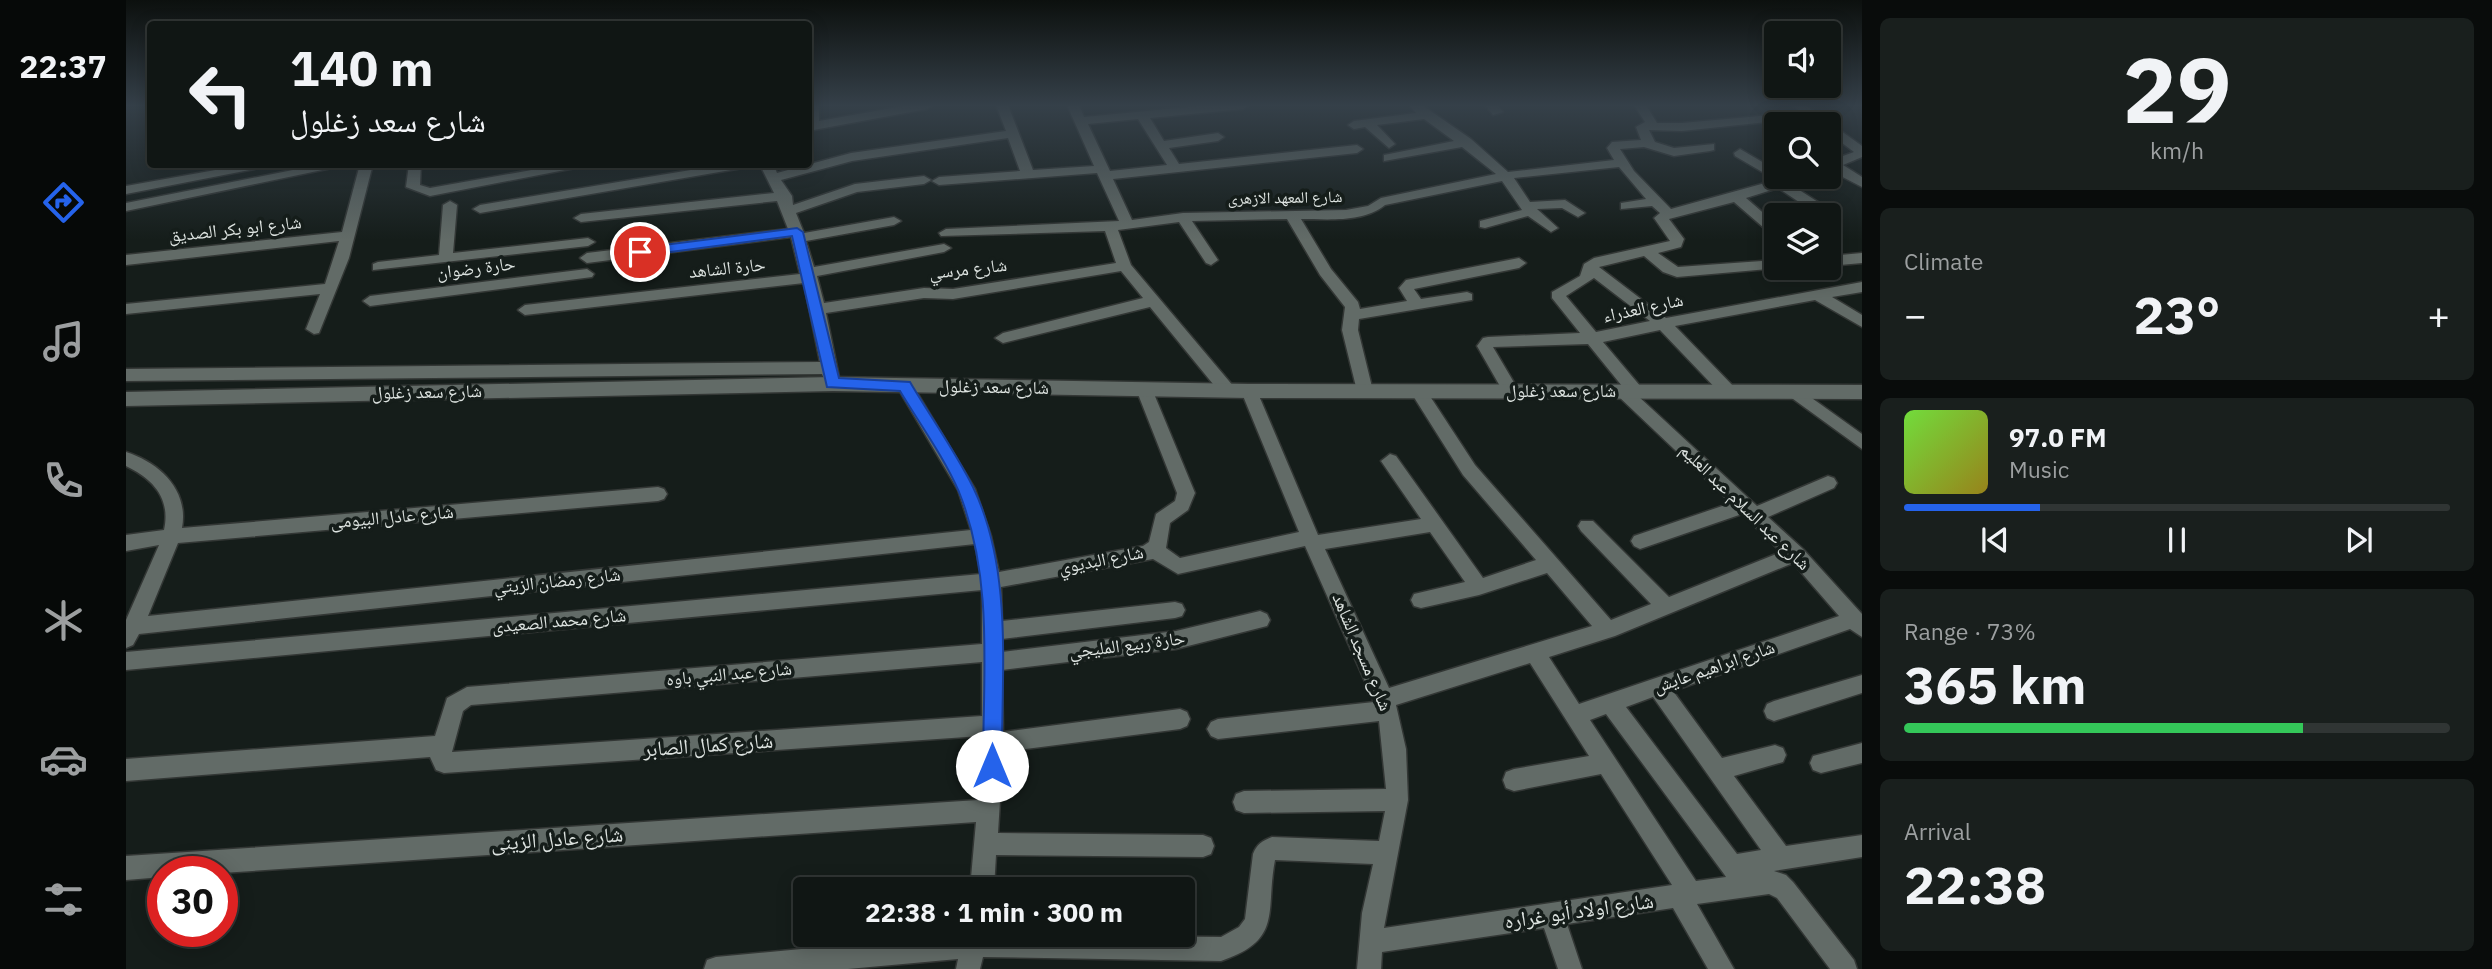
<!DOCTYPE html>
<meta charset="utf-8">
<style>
:root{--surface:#101614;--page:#191f1d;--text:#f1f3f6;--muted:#9c9fa0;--line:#303534;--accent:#2563eb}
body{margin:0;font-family:"IBM Plex Sans","Noto Naskh Arabic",sans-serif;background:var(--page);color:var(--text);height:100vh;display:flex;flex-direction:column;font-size:26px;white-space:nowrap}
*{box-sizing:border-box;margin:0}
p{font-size:23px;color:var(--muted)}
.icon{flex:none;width:38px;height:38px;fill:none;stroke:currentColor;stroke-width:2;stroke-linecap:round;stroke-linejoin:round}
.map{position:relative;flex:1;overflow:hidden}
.panel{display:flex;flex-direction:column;gap:18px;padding:18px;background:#090c0b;width:630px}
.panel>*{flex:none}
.top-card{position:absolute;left:21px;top:21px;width:665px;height:147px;border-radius:7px;box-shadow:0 4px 18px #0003,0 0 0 2px var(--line);background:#101614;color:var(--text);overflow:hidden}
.controls{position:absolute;left:1638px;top:21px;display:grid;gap:14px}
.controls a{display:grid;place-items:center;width:77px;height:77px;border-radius:7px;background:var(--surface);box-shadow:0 4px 18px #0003,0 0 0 2px var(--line);font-size:35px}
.speed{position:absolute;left:21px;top:856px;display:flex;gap:14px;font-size:35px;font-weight:700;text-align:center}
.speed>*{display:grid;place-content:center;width:91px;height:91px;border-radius:50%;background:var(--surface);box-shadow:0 4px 18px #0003,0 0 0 2px var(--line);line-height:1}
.speed .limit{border:10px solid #d22;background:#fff;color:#111}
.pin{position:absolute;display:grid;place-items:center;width:60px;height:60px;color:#fff;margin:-30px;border:4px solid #fff;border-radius:50%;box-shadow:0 2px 7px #0007}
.me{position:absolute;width:77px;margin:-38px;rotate:0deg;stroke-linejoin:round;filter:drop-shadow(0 0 5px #0008)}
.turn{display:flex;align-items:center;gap:24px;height:147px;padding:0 28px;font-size:32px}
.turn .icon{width:91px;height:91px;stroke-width:2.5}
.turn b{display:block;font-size:49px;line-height:60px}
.big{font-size:52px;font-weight:700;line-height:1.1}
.panel .tile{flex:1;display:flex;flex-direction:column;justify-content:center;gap:10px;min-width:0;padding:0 24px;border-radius:10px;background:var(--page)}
.panel .dial{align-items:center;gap:0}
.dial b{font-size:91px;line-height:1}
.song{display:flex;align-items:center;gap:21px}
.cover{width:84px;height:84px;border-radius:10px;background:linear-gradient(135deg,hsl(100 70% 55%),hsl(50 70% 35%))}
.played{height:7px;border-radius:4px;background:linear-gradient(90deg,var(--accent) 25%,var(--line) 25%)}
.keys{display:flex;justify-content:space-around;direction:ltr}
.heat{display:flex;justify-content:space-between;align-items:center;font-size:38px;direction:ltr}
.charge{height:10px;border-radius:5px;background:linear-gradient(90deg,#34c759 73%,var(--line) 0)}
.trip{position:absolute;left:667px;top:877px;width:402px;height:70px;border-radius:7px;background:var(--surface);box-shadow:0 4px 18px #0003,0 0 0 2px var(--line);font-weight:700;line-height:70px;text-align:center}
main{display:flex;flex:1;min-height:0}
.menu{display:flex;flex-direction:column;width:126px;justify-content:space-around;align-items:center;background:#060908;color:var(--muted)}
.menu .icon{width:49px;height:49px}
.menu .current{color:var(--accent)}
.menu b{font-size:32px;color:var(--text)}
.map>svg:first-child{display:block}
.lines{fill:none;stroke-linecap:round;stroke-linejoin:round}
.minor-casing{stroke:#333735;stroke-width:3}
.tertiary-casing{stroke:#333735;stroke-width:3}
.minor{fill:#626b67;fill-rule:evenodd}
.tertiary{fill:#626b67;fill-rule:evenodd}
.route{fill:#2563eb;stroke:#184099;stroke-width:2}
.labels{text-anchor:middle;stroke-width:7;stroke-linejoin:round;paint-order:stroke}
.far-street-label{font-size:16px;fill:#dde3e0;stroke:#151d1a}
.street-label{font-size:18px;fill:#dde3e0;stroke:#151d1a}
.near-street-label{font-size:21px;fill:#dde3e0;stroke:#151d1a}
</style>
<main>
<nav class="menu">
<b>22:37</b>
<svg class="icon current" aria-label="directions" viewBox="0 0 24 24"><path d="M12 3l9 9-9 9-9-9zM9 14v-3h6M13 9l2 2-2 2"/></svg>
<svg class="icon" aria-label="music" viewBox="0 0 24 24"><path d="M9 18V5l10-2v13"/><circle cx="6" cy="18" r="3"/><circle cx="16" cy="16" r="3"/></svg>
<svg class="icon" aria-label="phone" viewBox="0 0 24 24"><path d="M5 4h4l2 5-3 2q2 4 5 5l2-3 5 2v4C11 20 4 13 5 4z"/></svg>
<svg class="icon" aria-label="climate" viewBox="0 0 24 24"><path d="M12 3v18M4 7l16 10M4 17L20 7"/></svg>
<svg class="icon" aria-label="car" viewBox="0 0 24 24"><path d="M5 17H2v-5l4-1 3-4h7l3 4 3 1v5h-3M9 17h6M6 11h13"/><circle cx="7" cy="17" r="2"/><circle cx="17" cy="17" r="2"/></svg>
<svg class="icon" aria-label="filters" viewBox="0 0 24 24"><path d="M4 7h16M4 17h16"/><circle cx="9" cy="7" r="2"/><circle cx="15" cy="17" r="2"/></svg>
</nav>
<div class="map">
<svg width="1736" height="969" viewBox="0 0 1736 969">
<rect width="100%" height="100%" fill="#151d1a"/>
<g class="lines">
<defs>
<g id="minor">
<polygon points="682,105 693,105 693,121 783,105 807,105 801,109 682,131"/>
<path d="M870,105h12l25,65 61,-4 -27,-61h12l5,12 126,-12h39l-6,4 -93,9 14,23 54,-8 6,4 -6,4 -49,7 10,16 178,-19 6,4 -6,4 -244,26 19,41 51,-7 163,-3 22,-4 13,-8 115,-24 -34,-27 -78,14v-6l70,-14 -30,-22 -47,6 18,19 -6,4 -24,-21 -11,2 -6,-4 6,-4 62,-8 -7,-8h13l49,34 37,33 106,-12 -7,-12 5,-6 29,-2 -5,-13 9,-5 -11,-17h12l11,18h25l89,-8 2,3 -6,4 -85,9 -33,-1 6,12 19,6 40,-4v6l-4,1 -36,5 -30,-9 -24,2 14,22 37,38 105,-29 -41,-24 -1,-3 6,-4 36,21v7h28l-14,7 28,18v6h-10l-30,-20 -32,10 30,26v11l-5,-1 -37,-32 -65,17 15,20 -3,8 -23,6 20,14 98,-7v8h5l-104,9 -14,-5 -19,-16 -45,11 67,51 196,-36v10l-30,5 30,18v12l-47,-27 -140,26 60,62 2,4 -8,6 -6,-2 -63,-66 -57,12 38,45 2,4 -5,5 119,110 71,-30 6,2 3,5 -3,5 -66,29 35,32 59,65v23l-12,-8 -177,62 49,67 53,-13 8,3 3,7 -3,7 -49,14 52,70 76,-11v22l-88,14 12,4 7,7 61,78 3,9h-27l-53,-71 -8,-4 -72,10 37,65h-26l-35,-61 -106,16 15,45h-24l-14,-41 -162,24 -1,17h-24l5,-56 11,-49 -98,-4c-10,51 9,80 -54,101l-238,-4 -3,12h-24l2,-10 -110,10h-144l3,-9 9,-3 243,-23 262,3 18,-10 6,-8 8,-65c4,-10 9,-13 19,-17l107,4 6,-30 -141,2 -8,-3 -3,-8 3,-8 8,-3 142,-2 -7,-68 -161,18 -7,-3 -4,-7 4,-7 7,-3 156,-17 -69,-156 -127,28 -25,-15 -152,28 1,34 173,-19 7,2 3,6 -3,6 -7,2 -173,21v13l174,-21 84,-20 7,3 3,6 -3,6 -91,23 -174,21 1,62 177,-23 7,3 3,7 -3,7 -7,3 -177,23 -5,81 205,2 8,3 3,8 -3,8 -8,3 -207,-2 -2,34h-24l6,-67 -754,51 -59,-1v5l-37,3v-24l852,-56 3,-64 -537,37 -8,-3 -6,-13 -304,24v-22l309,-23 12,-38 20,-11 515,-43v-54l-856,80v-18l855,-78 -6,-30 -836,90 -6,11 -7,3v-28l33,-75 -33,6v-16l38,-5c7,-32 -11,-51 -38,-64v-14c34,11 63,38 56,76l476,-41 6,2 3,5 -3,5 -6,2 -480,42 -30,73 823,-86 -13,-40 -62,-105 8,-6 6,2 65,108 16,47 8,36 144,-26 6,-4 7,-28 19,-13 2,-8 -41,-104 8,-6 8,6 43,104 -7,17 -18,13 -4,25 14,10 119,-26 -58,-141 8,-6 8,6 61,144 103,-16 -40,-58 9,-7 6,2 87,122 53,-18 -73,-85 -53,-84 8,-6 6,2 51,78 136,155 40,-16 -70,-73 -3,-5 3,-5h12l76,76 112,-45 -39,-38 -102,35 -6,-3 -3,-5 3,-5 97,-33 -114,-108 -2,-4 7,-5 -34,-42 -95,3 26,44 -8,6 -6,-2 -28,-49 6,-8 5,-1 92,-4 -28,-35v-6l28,-16 4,-12 10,-6 76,-17 -16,-23 6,-5 -8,-7 -31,3v-6l25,-4 -27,-32 -105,11 16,24 35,-2 20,13 -7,4 -16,-9 -25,1 21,19 -7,4 -23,-16 -43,12 -5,-1v-6l42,-11 -20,-29 -117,24c-22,18 -57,14 -84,14l30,50 27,33 2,7 47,-8 -8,-13 7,-8 113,-22 7,5 -7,5 -105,21 7,10 46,-7 5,2v6l-113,19 -1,11 15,61 -8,6 -8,-6 -15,-61 3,-23 -25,-32 -33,-56 -95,2 26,39 -7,5 -5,-2 -27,-41 -61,8 13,35 103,122 2,4 -2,4h-12l-72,-88 -147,36 -8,-5 8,-5 140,-35 -22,-27 -168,28 -29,-1 -98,15 13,64 -8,6 -6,-2 -3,-7 -696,7v-12l694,-7 -16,-79 -279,32 -7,-5 7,-5 275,-31 -9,-37 -204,26 -7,-5 7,-5 201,-24 -11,-28 -196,21 -7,-4 7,-4 193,-21 -14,-28 -280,48 -7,-4 7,-4 247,-41h46l4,9 74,-20 155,-22zM1012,119l29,46 -57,6 -22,-47zM882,138l12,33 -81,6 -7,4 7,4 158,-12 22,48 -173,8 -7,4 2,3 164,-5 11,32 -163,26 -29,-1 -100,15 -7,-27 127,-24 7,-4 -7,-4 -130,23 -8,-26 88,-16 7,-4 -7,-4 -90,16 -8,-20 61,-21 67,-8 7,-4 -7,-4 -69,8 -62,21 -1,-9 -11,-16 71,-19zM1468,278l56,43 -54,11 -30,-36zM1304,532l35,50 -51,12 -3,6 3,6 7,2 58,-13 68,-22 45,53 -203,62 -64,-139zM1667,563l46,53 -260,88 -30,-47 66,-21zM856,662v54l-530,36 11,-41 8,-6zM1404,663l59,93 -75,13 -8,3 -3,8 3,8 8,3 87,-17 71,111 -288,43 24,-128 -2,-51 -10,-44zM1527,697l108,153 -24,4 -111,-147zM1480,714l118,160 2,3 -30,4 -106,-161z"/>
<polygon points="1359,105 1371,105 1377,112 1367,115"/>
<polygon points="1666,105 1679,105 1736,146 1736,157 1717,165 1736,177 1736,187 1703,170 1703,161 1728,152 1703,133 1703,124 1691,124"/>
<polygon points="123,164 154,164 0,194 0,186"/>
<polygon points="197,164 225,164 0,211 0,203"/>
<polygon points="234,164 247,164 223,258 193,333 188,334 180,329 194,294 0,314 0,304 199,284 213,241 0,265 0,255 216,232"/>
<polygon points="283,164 295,164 294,185 304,188 439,164 470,164 304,196 280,187"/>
<polygon points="324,201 331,205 327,253 462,238 469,242 462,246 247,270 247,264 252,262 313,255 317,205"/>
<polygon points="1736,253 1736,263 1703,266 1703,256"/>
<polygon points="461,269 468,274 466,277 244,306 237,301 244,296"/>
<polygon points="1669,386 1736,434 1736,449 1663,396 1661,392"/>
<polygon points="1736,675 1736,693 1648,721 1641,718 1638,711 1641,704 1648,701"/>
<polygon points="1736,743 1736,763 1695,773 1687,770 1684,763 1687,756"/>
</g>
<polygon id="tertiary" points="707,377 1123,384 1736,385 1736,399 1123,398 707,391 0,406 0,392"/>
</defs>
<use href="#minor" class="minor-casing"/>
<use href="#tertiary" class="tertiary-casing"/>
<use href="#minor" class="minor"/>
<use href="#tertiary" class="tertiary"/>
</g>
<linearGradient id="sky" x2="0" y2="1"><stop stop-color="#0c100e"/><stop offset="0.44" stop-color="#354049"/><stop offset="1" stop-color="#354049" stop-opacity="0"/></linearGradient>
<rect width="1736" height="240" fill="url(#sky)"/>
<path class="route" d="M671,228l6,4 36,146 71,4c20,34 45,69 63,105 41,85 28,188 29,279l-3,7 -7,3 -7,-3 -2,-7c0,-91 11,-187 -24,-274 -15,-35 -40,-69 -59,-101l-73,-4 -35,-151 -152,20 -7,-4 7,-4z"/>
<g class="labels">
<g class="far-street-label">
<text transform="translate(1159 197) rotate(-1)" y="6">شارع المعهد الازهرى</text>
</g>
<g class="street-label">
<text transform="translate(109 229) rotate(-6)" y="6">شارع ابو بكر الصديق</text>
<text transform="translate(350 268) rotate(-7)" y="6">حارة رضوان</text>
<text transform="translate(601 268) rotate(-6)" y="6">حارة الشاهد</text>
<text transform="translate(842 269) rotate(-6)" y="6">شارع مرسي</text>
<text transform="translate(1517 308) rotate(-12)" y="6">شارع العذراء</text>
<text transform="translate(868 387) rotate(1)" y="6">شارع سعد زغلول</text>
<text x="1435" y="397">شارع سعد زغلول</text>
<text transform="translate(301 392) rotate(-1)" y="6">شارع سعد زغلول</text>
<text transform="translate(1619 507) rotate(44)" y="6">شارع عبد السلام عبد العليم</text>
<text transform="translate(266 517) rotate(-5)" y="6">شارع عادل البيومى</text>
<text transform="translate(975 560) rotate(-11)" y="6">شارع البديوي</text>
<text transform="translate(431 581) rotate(-6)" y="6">شارع رمضان الزيتي</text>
<text transform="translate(433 621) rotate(-5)" y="6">شارع محمد الصعيدى</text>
<text transform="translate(1001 645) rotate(-7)" y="6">حارة ربيع المليجي</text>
<text transform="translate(1236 652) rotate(67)" y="6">شارع مسجد الشاهد</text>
<text transform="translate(1588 667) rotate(-19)" y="6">شارع ابراهيم عايش</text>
<text transform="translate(603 674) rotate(-5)" y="6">شارع عبد النبي باوه</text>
</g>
<g class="near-street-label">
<text transform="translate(582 745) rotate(-4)" y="7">شارع كمال الصابر</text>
<text transform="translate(431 839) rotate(-4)" y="7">شارع عادل الزينى</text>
<text transform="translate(1453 911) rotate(-8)" y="7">شارع اولاد أبو غراره</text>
</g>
</g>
</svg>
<div class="controls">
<a><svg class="icon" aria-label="sound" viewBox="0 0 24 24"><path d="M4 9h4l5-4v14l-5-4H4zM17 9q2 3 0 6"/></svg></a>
<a><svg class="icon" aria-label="search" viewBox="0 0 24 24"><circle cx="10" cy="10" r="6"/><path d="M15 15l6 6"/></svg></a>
<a><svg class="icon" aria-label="layers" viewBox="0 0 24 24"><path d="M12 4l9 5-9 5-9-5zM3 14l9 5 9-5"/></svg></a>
</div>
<div class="speed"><div class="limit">30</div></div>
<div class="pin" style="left:514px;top:252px;background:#d93025"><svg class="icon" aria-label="arrive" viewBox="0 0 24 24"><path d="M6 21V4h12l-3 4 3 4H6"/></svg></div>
<svg class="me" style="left:866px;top:766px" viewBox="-20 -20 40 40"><circle r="19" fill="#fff"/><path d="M0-13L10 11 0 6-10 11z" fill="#2563eb"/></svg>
<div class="trip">22:38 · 1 min · 300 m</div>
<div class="top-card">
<div class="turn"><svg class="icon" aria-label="left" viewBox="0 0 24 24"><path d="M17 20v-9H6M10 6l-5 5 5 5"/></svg><div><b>140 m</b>شارع سعد زغلول</div></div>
</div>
</div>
<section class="panel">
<div class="tile dial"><b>29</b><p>km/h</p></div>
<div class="tile"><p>Climate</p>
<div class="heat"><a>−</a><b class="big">23°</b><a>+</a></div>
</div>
<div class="tile">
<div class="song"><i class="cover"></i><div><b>97.0 FM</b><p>Music</p></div></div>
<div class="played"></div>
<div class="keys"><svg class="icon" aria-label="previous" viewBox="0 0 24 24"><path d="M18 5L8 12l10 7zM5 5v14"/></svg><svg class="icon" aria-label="pause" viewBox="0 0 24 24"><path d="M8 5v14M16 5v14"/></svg><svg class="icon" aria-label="next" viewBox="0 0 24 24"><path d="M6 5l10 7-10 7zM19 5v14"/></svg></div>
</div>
<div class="tile"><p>Range · 73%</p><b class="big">365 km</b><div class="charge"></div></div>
<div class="tile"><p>Arrival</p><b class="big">22:38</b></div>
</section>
</main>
